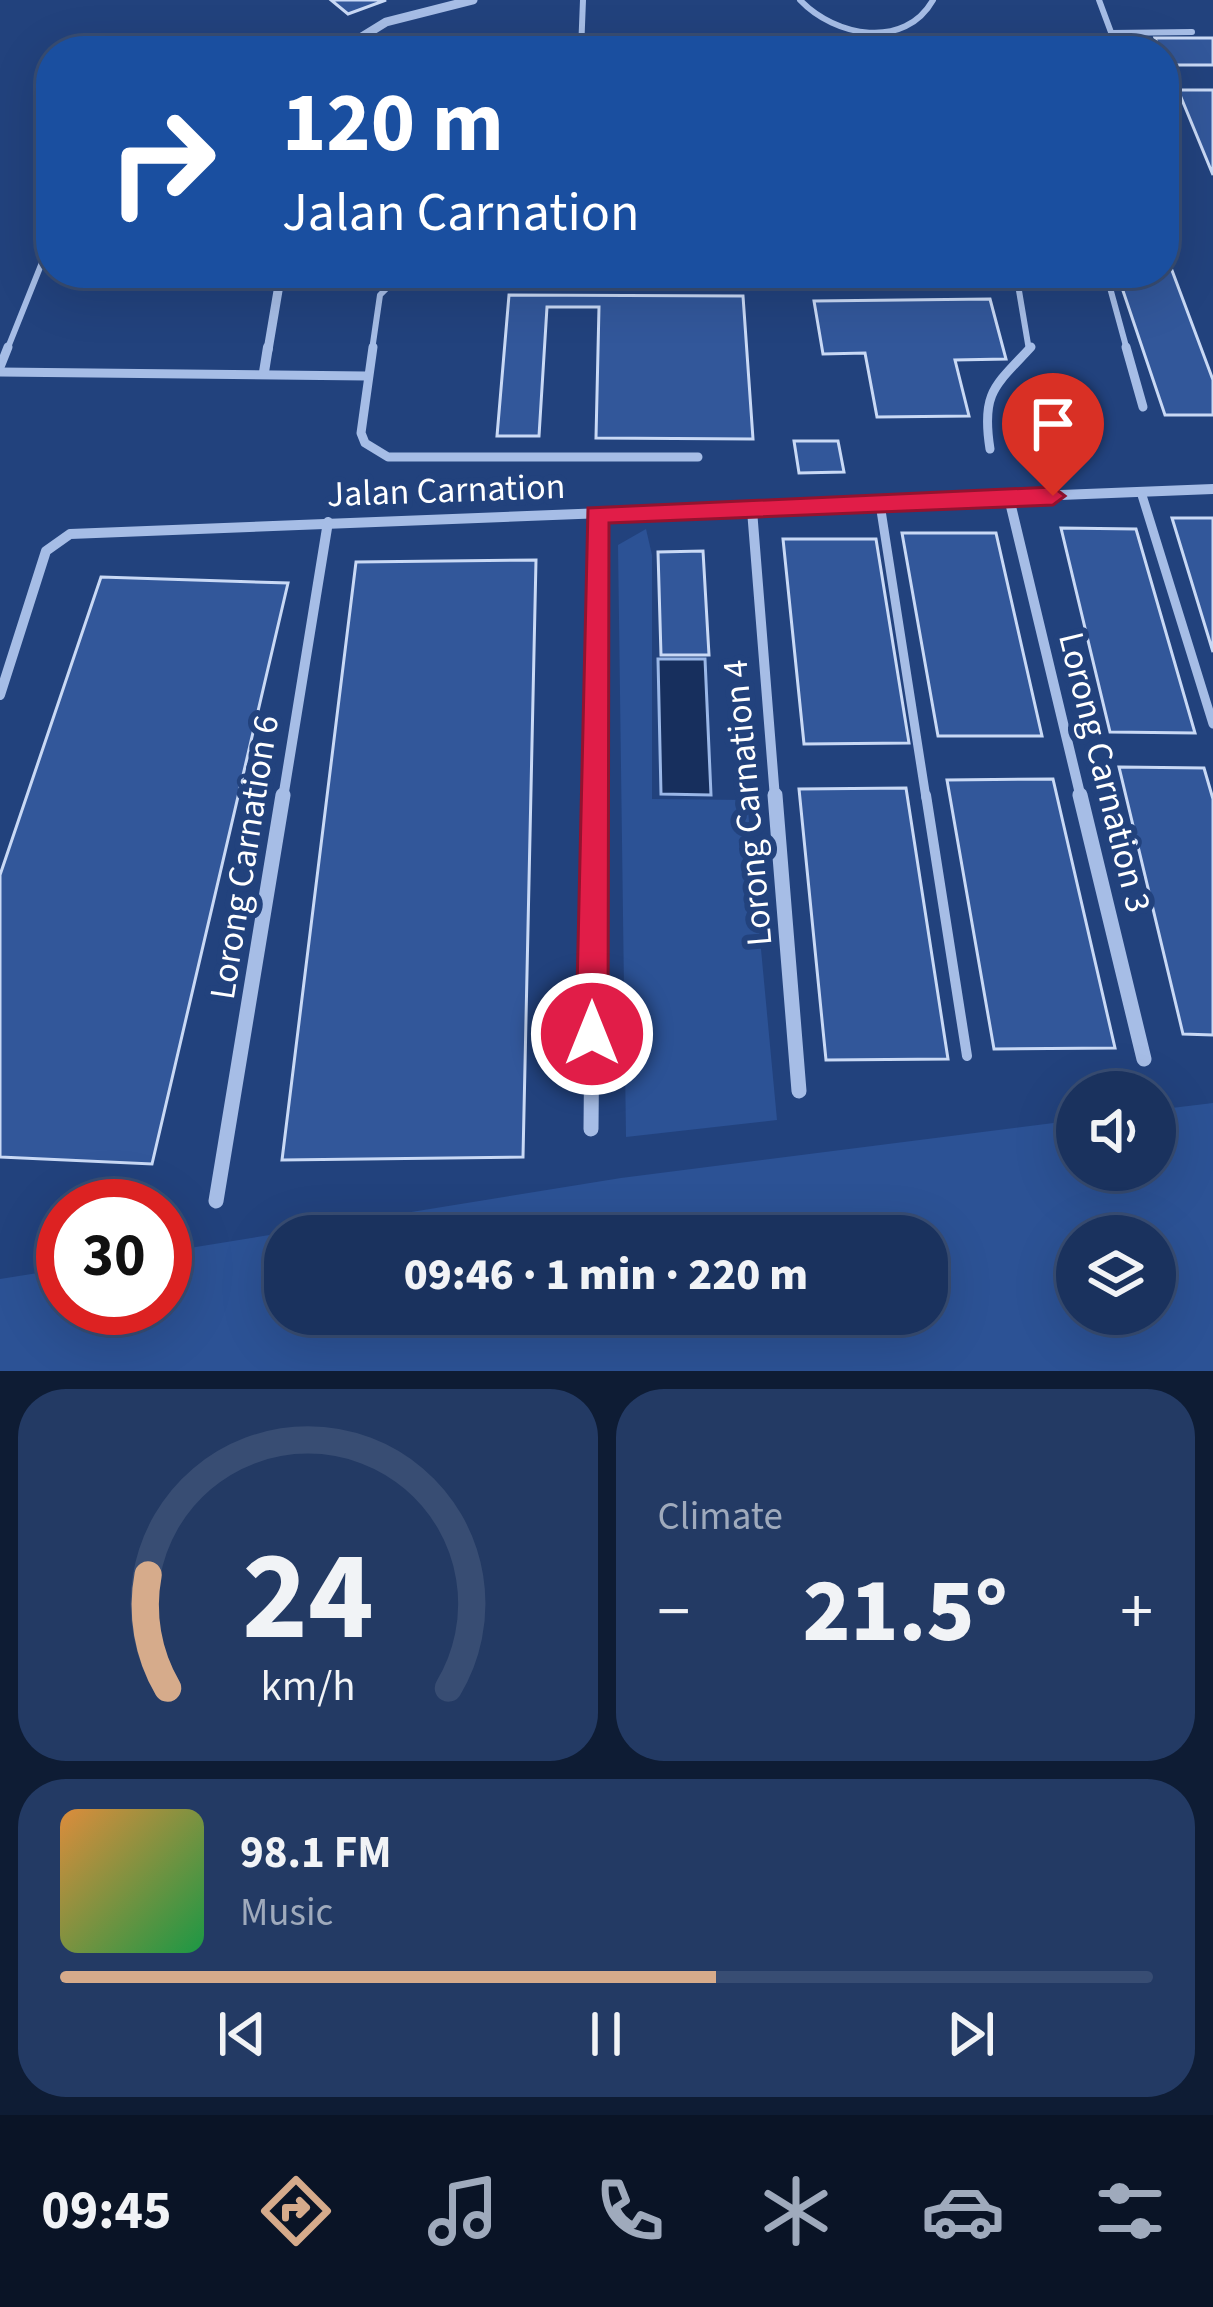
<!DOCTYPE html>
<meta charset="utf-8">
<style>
:root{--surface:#1a325e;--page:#233a64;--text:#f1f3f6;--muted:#9faabc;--line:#384d73;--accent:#d6ab8b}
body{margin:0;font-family:"Source Sans 3",sans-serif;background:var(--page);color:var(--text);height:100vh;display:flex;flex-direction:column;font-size:45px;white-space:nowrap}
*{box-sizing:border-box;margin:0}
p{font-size:39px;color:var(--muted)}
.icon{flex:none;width:66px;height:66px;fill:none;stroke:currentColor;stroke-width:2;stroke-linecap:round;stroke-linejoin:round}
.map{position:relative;height:1371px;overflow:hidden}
.drawer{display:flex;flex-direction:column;gap:18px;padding:18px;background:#0e1c34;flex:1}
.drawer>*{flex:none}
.hud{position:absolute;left:36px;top:36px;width:1143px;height:252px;border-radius:48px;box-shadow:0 12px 48px #0002,0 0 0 3px var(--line);background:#1a4fa0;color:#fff;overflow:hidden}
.tools{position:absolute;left:1056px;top:1071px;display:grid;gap:24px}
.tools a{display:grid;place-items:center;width:120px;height:120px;border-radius:50%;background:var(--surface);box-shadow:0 12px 48px #0002,0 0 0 3px var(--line);font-size:60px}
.speed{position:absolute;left:36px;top:1179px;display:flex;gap:24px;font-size:60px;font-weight:700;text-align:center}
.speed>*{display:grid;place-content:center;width:156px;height:156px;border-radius:50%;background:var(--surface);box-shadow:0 12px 48px #0002,0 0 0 3px var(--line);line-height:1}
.speed .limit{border:18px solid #d22;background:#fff;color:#111}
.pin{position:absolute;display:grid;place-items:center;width:102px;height:102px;color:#fff;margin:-123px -51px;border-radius:50% 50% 50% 0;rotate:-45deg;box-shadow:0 0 12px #0007}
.pin .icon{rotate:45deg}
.me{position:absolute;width:132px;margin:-66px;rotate:0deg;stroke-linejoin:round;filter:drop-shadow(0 0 9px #0008)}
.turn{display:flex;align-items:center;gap:42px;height:252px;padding:0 48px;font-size:54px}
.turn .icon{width:156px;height:156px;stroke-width:2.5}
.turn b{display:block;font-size:84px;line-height:102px}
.big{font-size:90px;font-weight:800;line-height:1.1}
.drawer .tile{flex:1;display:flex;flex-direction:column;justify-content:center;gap:18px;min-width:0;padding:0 42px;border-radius:48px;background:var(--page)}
.drawer .dial{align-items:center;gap:0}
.dial svg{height:312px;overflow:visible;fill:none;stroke:var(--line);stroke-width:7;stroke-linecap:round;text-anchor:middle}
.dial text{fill:var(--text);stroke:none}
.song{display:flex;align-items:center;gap:36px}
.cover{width:144px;height:144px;border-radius:18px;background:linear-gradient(135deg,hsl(30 70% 55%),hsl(140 70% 35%))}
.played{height:12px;border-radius:6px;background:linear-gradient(90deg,var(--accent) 60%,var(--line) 60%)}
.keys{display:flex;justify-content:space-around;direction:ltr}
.heat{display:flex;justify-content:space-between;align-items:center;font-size:66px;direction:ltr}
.drawer .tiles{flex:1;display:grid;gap:18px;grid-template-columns:1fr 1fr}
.tile:last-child{grid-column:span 2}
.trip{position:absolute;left:264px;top:1215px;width:684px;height:120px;border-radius:48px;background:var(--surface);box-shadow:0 12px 48px #0002,0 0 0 3px var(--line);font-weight:800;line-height:120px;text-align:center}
.tab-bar{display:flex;height:192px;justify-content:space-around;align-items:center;background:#0a1426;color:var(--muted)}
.tab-bar .icon{width:84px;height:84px}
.tab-bar .selected{color:var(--accent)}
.tab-bar b{font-size:54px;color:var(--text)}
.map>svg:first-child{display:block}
.green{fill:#2c5295;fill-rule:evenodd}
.water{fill:#172f5d;stroke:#9ab7e7;stroke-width:3}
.building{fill:#32579a;stroke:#c9d9f5;stroke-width:3}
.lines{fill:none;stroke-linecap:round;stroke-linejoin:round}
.service-far2{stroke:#a6bde6;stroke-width:6}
.service-far1{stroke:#a6bde6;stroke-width:9}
.service{stroke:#a6bde6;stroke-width:10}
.minor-far2{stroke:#a6bde6;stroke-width:9}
.minor-far1{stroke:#a6bde6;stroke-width:10}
.minor{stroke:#a6bde6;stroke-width:15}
.route{fill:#e11d48;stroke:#92132f;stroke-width:3}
.labels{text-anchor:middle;stroke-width:12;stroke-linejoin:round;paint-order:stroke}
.street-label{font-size:36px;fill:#fff;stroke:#22427d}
</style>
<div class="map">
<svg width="1213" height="1371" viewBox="0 0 1213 1371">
<rect width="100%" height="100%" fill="#22427d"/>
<g class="green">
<polygon points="646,529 652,555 652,799 747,800 777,1120 626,1137 618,545"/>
<path d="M1213,1103v268h-1213v-92l63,-10v39h102v-56l456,-74 456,-58v50h78v-60zM285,1236h642v78h-642zM1077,1236h78v78h-78z"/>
</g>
<polygon class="water" points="658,659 705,659 711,795 661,794"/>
<g class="building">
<polygon points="331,0 386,0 348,14"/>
<polygon points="825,37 878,51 815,51"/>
<polygon points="1155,38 1213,38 1213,65 1166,65"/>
<polygon points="1178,90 1213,90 1213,175"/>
<polygon points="1164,249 1213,380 1213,415 1165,415 1117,273 1164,273"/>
<polygon points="509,295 743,296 753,439 596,438 599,307 547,307 539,436 497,436"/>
<polygon points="990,299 1006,359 955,360 969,416 877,417 865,353 823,354 814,301"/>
<polygon points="794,441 838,441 844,472 799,473"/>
<polygon points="1172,518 1213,518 1213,652"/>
<polygon points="1061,528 1136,529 1195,733 1110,732"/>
<polygon points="902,533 996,533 1042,736 938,736"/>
<polygon points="783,539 876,539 909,743 804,744"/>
<polygon points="703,551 709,655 661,655 658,552"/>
<polygon points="536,560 523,1157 282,1160 356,562"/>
<polygon points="101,577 288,583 152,1164 0,1157 0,875"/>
<polygon points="1119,767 1204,768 1213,799 1213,1035 1183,1034"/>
<polygon points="1053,779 1115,1048 994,1049 947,780"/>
<polygon points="906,788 948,1059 826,1060 799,789"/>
</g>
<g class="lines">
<g class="service-far2">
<path d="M800,0c35,37 105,50 133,0"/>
<polyline points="1099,0 1118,51"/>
<polyline points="1111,33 1192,32"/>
<polyline points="581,51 583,0"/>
<polyline points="1164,180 1175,210 1164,221"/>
<polyline points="1016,273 1029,350"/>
<polyline points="1106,273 1127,350"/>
<polyline points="7,350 51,240"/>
<polyline points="372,350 380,295 394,281 452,282"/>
</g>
<g class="service-far1">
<polyline points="373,347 361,433 365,443 388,457 698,457"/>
<polyline points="1126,347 1143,407"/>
<polyline points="0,367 8,347"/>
<polyline points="0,372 366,376"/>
<path d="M990,449c-9,-57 5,-63 41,-102"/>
<polyline points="1141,492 1213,724"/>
<polyline points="880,504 926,798"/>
</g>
<polyline class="service" points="926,795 967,1056"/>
<g class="minor-far2">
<polyline points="339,51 386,22 473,0"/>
<polyline points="268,350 281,273"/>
</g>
<g class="minor-far1">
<polyline points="264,372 268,347"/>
<polyline points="1009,498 1081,798"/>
<polyline points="752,510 775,798"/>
<polyline points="0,695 46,551 70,534 1213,489"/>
<polyline points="283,798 328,522"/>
<polyline points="594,798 597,514"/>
</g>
<g class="minor">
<polyline points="775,795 799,1091"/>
<polyline points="1080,795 1144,1059"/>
<polyline points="591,1129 594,795"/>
<polyline points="216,1201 283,795"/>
</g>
</g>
<polygon class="route" points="1053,487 1065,496 1053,505 609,523 608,1034 603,1045 592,1050 580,1045 576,1034 588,508"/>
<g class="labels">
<g class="street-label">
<text transform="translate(446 489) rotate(-2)" y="13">Jalan Carnation</text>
<text transform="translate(1106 772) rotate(76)" y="13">Lorong Carnation 3</text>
<text transform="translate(746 803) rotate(-95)" y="13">Lorong Carnation 4</text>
<text transform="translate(243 857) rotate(-81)" y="13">Lorong Carnation 6</text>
</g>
</g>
</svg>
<div class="tools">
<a><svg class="icon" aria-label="sound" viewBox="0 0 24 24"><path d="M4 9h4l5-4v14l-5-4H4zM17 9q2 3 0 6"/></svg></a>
<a><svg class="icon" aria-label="layers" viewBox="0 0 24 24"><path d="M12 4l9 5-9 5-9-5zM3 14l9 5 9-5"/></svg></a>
</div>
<div class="speed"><div class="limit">30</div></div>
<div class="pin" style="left:1053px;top:496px;background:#d93025"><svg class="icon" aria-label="arrive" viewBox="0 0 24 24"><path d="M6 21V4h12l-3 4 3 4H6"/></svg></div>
<svg class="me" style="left:592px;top:1034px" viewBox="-20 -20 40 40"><circle r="17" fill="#e11d48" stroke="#fff" stroke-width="3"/><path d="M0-11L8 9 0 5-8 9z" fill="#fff"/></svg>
<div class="trip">09:46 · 1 min · 220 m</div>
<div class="hud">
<div class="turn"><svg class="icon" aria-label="right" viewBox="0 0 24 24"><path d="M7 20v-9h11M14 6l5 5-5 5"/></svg><div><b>120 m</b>Jalan Carnation</div></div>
</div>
</div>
<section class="drawer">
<div class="tiles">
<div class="tile dial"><svg viewBox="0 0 100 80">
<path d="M14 69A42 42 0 1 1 86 69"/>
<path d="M14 69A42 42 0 0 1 9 40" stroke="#d6ab8b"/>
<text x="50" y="56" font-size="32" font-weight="700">24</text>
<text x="50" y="72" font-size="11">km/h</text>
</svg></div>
<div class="tile"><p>Climate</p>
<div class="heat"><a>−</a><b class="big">21.5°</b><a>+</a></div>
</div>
<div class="tile">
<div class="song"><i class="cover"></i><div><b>98.1 FM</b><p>Music</p></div></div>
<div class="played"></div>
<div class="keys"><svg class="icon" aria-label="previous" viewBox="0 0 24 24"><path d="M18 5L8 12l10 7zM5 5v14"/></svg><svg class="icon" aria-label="pause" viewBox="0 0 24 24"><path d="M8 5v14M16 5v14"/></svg><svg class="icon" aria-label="next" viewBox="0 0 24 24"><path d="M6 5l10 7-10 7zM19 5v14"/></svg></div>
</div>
</div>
</section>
<nav class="tab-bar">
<b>09:45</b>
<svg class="icon selected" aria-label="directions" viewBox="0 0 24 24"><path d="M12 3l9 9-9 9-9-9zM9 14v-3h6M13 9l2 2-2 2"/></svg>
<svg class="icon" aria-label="music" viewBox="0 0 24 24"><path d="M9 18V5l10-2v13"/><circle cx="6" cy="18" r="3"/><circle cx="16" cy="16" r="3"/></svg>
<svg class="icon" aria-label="phone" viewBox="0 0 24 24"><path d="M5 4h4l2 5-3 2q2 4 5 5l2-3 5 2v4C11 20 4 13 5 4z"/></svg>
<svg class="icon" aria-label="climate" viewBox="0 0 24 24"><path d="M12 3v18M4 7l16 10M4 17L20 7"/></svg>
<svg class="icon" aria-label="car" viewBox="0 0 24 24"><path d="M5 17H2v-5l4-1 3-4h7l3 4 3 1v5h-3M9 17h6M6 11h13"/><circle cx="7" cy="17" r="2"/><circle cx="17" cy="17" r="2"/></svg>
<svg class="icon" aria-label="filters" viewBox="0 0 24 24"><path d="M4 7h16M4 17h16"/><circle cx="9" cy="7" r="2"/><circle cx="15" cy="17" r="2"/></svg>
</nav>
